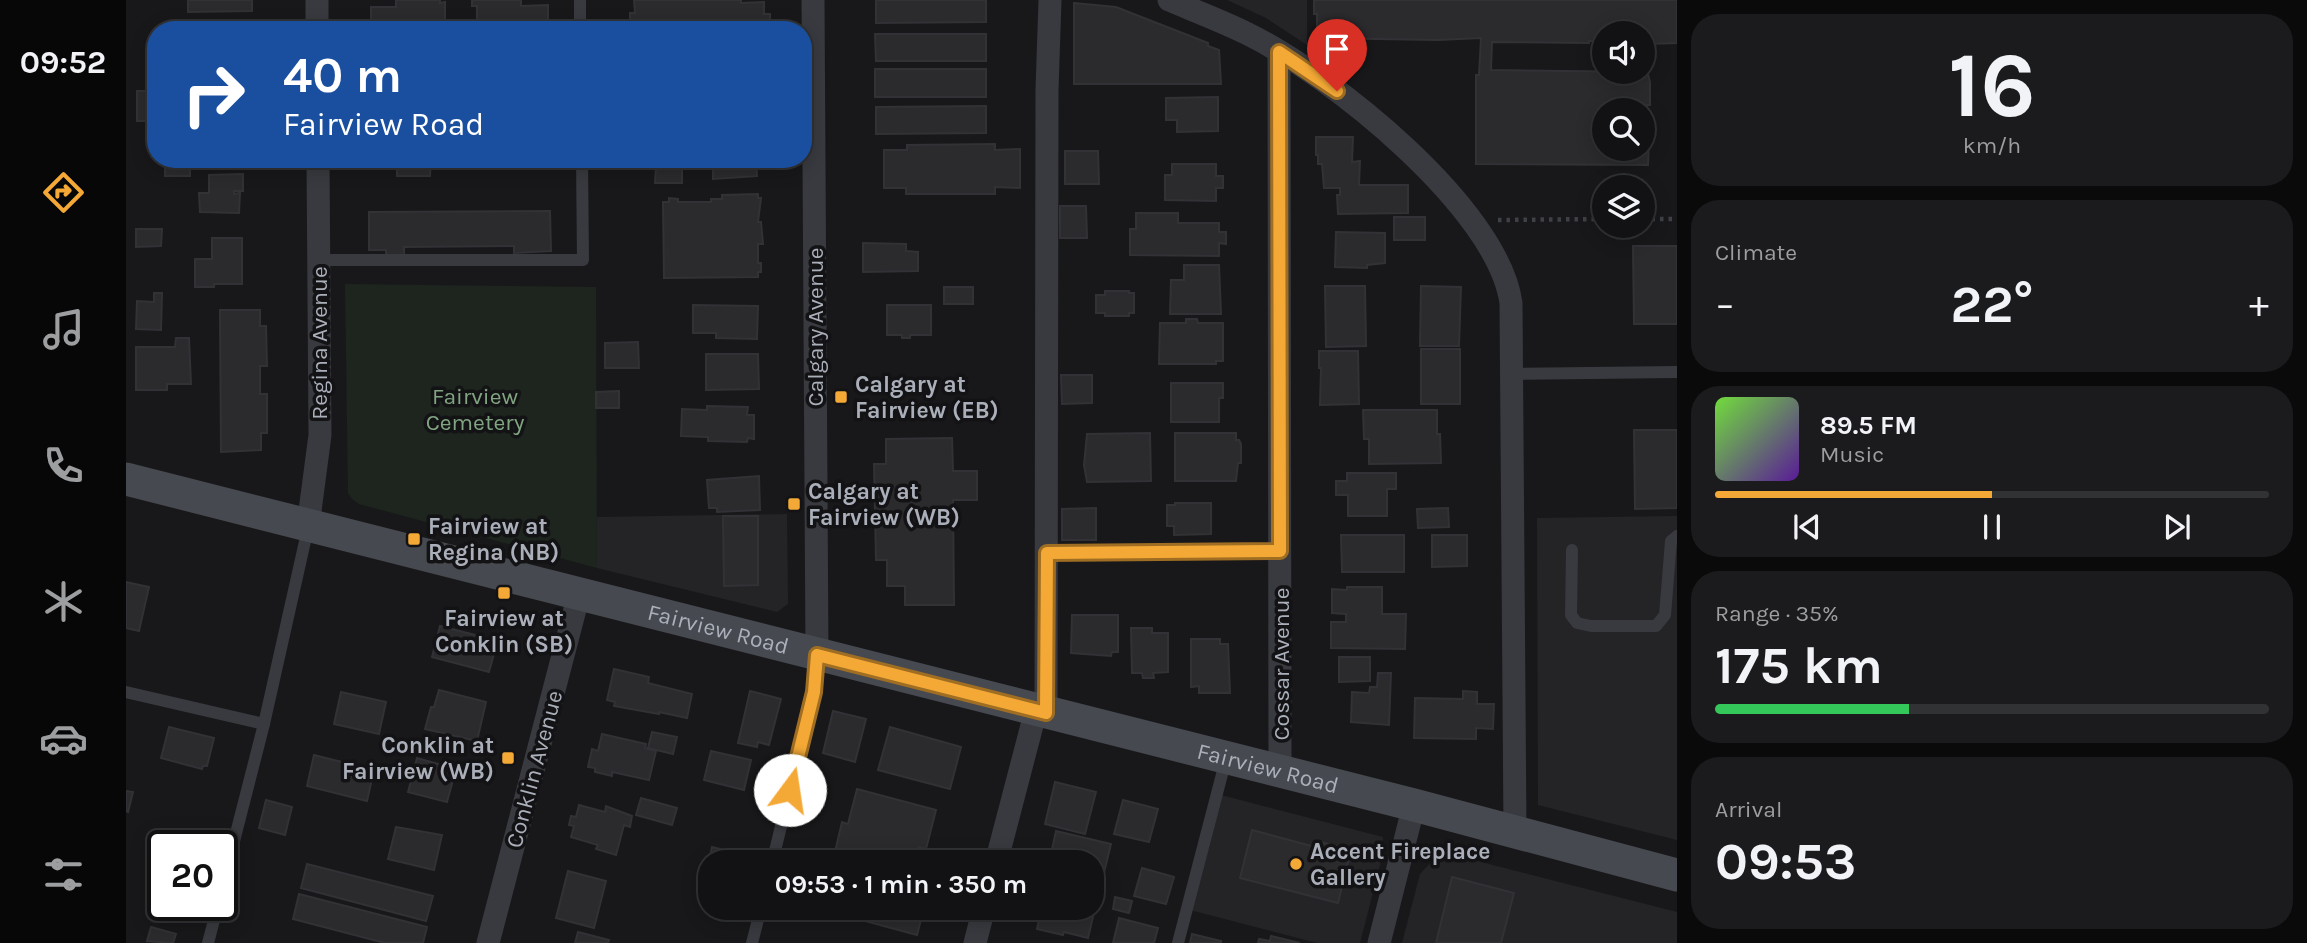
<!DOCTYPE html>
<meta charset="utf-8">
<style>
:root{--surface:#121214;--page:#1b1b1d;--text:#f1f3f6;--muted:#9c9ea0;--line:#313234;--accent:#f4a936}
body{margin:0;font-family:Karla,sans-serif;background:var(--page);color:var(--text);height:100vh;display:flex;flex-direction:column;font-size:26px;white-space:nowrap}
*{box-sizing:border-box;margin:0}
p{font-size:23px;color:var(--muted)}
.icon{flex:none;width:38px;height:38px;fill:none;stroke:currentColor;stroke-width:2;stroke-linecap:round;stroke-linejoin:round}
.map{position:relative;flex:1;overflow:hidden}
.side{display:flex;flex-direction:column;gap:14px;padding:14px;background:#0a0a0b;width:630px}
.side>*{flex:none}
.top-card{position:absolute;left:21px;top:21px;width:665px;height:147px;border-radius:28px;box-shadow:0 4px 18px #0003,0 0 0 2px var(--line);background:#1a4fa0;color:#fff;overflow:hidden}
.fabs{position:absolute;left:1466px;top:21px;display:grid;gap:14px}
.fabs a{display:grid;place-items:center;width:63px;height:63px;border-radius:50%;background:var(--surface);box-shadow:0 4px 18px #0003,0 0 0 2px var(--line);font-size:35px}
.speed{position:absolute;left:21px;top:830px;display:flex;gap:14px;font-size:35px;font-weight:700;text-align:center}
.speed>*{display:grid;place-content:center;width:91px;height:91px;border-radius:50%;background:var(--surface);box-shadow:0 4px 18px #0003,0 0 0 2px var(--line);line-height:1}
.speed .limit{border:4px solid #111;border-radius:10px;background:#fff;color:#111}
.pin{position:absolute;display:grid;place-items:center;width:60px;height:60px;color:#fff;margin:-72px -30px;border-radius:50% 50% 50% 0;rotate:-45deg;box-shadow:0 0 7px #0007}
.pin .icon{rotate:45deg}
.me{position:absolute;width:77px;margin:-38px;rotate:14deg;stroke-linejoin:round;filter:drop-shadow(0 0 5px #0008)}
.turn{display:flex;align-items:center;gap:24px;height:147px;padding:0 21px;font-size:32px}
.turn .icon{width:91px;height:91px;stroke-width:2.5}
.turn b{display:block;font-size:49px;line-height:60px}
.big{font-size:52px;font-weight:700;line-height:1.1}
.side .tile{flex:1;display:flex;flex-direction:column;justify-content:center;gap:10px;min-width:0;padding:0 24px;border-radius:28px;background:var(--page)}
.side .dial{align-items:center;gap:0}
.dial b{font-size:91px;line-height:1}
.song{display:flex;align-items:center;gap:21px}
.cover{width:84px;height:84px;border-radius:10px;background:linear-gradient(135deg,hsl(100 70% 55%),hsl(270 70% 35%))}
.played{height:7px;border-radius:4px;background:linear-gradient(90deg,var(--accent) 50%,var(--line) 50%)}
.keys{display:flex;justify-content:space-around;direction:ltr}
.heat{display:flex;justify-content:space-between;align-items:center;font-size:38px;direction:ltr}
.charge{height:10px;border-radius:5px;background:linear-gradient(90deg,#34c759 35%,var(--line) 0)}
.trip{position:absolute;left:572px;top:850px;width:406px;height:70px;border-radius:28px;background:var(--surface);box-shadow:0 4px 18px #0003,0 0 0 2px var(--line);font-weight:700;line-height:70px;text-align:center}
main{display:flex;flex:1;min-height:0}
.dock{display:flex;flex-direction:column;width:126px;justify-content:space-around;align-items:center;background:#070708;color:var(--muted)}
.dock .icon{width:49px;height:49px}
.dock .active{color:var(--accent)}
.dock b{font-size:32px;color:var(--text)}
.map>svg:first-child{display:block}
.built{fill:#242427}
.green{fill:#1d251e}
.building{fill:#2b2b2e;stroke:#323236;stroke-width:2;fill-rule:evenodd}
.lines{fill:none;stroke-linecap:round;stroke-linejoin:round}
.path{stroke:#3e4146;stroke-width:4.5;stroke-dasharray:3.5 5;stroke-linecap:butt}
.service{stroke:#383a3f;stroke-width:12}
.minor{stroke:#383a3f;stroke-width:23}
.secondary{stroke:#46494f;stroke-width:33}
.route-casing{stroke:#9f6e23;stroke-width:18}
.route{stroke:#f4a936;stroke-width:12}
.poi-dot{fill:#f4a936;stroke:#131315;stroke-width:2.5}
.labels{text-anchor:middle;stroke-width:7;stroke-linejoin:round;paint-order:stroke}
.street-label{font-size:23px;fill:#aaafba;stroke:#131315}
.poi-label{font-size:23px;font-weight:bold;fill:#aaafba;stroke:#131315;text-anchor:start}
.park-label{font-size:23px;fill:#81a581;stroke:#131315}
</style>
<main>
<nav class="dock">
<b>09:52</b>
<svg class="icon active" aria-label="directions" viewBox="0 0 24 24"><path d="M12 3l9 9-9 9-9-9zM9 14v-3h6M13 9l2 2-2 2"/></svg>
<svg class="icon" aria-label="music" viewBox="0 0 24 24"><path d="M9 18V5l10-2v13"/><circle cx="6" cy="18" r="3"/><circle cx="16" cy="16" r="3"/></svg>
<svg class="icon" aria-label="phone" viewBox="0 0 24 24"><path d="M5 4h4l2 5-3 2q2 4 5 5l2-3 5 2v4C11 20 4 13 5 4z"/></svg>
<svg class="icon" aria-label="climate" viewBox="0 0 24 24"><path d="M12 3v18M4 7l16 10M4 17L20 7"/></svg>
<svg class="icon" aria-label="car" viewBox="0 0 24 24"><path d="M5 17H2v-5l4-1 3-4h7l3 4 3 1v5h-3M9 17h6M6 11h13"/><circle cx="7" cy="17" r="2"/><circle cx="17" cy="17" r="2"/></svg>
<svg class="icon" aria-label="filters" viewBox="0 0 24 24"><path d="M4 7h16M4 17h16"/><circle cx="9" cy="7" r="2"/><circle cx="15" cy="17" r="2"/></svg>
</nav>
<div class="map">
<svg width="1551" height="943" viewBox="0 0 1551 943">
<rect width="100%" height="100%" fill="#18181a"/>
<g class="built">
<polygon points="1101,0 1181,0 1181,45 1140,18"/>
<polygon points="661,514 662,604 651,612 471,568 471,517"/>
<polygon points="1551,516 1551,840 1412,805 1411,518"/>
<polygon points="1095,795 1257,837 1255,861 1234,943 1191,943 1064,910"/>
<polygon points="1317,854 1324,854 1551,912 1551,943 1276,943 1294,874 1310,857"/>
</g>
<polygon class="green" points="219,284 470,287 471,568 233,504 226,499 222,493"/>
<g class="building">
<polygon points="62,0 126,0 126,11 62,12"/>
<polygon points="270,0 314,0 314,3 319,2 319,30 241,30 241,26 245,26 245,7 270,7"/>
<polygon points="346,0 395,0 395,6 422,5 422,30 346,30 351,29 351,6 346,6"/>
<polygon points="508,0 615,0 615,3 638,2 638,14 644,14 644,30 504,30 504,13 509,13"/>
<polygon points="750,0 860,0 860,22 750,23"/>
<path d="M1188,0h363v43l-30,1v26l3,12v23h-3l1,14h2l-2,46 -172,-1v-89h3l2,-37 -43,2 -121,-2v-24h-3zM1479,33h38v39l-152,-2 1,-28 97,1v-2h16zM1479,110h38v39h-38z"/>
<polygon points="948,3 990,7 1082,43 1082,46 1093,50 1095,84 948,84"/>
<rect x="55" y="20" width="30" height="10"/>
<polygon points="749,34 860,34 860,61 750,61"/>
<rect x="749" y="69" width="111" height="28"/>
<rect x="11" y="91" width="19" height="30"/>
<polygon points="1092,97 1092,131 1051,132 1051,120 1040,120 1040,98"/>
<polygon points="860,106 860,133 750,134 750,107"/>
<polygon points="1190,137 1227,137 1226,162 1234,161 1233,185 1282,185 1282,213 1212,214 1211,195 1214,195 1214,188 1198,188 1196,164 1192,164 1192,155 1190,155"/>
<polygon points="869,144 869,150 894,149 894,188 869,187 869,194 780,194 780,188 758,188 758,150 781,150 781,145"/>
<polygon points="939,151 972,151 973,184 939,184"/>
<polygon points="268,159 305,159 304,176 271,176 271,163 268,163"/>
<polygon points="567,159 634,159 634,162 630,163 631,176 587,179 587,168 567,168"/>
<rect x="39" y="161" width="25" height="15"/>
<polygon points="1046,164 1090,164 1090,176 1097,176 1097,188 1090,188 1090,201 1039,200 1039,175 1046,175"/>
<polygon points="530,166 556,167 556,183 529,183"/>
<polygon points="117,174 117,191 108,191 108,194 114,193 113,213 74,212 73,193 83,193 83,175"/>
<polygon points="632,194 632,198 635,198 632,222 635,222 637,244 632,244 632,263 635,263 635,272 632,272 632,277 538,278 537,202 543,202 543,198 552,199 552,202 585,202 585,199 596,199 596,195"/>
<polygon points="934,206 960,206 961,238 934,238"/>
<polygon points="424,211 425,251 388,253 388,246 278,247 278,255 260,255 260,250 243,250 243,212"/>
<polygon points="1010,213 1052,213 1052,223 1093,223 1093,232 1100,232 1100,244 1093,243 1093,256 1004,255 1004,229 1010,229"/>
<rect x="1268" y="217" width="31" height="23"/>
<polygon points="10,229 36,229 35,246 10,247"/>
<polygon points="1210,232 1259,233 1259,263 1241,265 1241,268 1209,267"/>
<polygon points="86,238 116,238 116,284 88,284 88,287 69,287 69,259 86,259"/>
<polygon points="737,243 780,244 780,251 792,252 792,271 737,272"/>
<polygon points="1507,246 1551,246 1551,324 1508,324"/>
<polygon points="1058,265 1093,265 1095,314 1044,314 1045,280 1058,280"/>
<polygon points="1199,286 1239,286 1240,346 1200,347"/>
<polygon points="1295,286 1335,287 1333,346 1294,346"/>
<rect x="818" y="287" width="29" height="17"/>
<polygon points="979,291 1003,291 1003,293 1008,293 1008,313 1003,313 1003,316 979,316 979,313 970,313 970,295 979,295"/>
<polygon points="28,293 36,293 35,330 10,329 11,301 28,302"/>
<polygon points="567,305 632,306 631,339 590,338 590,333 567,333"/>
<polygon points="761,305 805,305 805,335 784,335 784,338 776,338 776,335 761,335"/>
<polygon points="94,310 134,310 134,326 140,326 141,366 134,366 134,394 141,394 141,433 135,433 135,450 95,452"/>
<polygon points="1060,319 1071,319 1072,323 1097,323 1097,361 1090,361 1090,364 1033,364 1034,323 1060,323"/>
<polygon points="50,338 63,338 65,384 41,384 41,390 10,390 10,347 49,347"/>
<polygon points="512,342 513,368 479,368 479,343"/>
<rect x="1295" y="349" width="39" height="55"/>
<polygon points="1193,351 1232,351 1233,404 1194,405 1195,368 1193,368"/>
<polygon points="580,354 632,354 633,389 580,390"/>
<polygon points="935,375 966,375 966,403 936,404"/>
<polygon points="1045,383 1097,383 1097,398 1093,398 1093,422 1045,422"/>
<polygon points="493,391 493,408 470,408 470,392"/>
<polygon points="581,406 622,407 621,415 628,415 628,439 622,438 621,442 582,441 582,437 555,436 556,409 581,410"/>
<polygon points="1237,410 1311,410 1311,434 1314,434 1315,463 1243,464 1243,439 1238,439"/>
<polygon points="1508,430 1551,430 1551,508 1509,509"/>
<polygon points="1024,433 1025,481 961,482 958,465 961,434"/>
<polygon points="1049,433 1110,433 1110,440 1113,440 1115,444 1115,463 1112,463 1110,481 1049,481"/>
<polygon points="826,438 827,471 851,471 851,500 827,500 828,605 779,605 779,586 761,586 761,560 750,560 748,464 760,464 760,439"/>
<polygon points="1221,473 1270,473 1270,489 1261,489 1261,516 1222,516 1222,495 1210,495 1210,481 1221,481"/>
<polygon points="633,476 634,510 591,512 591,508 583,508 581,480"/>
<polygon points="1049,503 1085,503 1085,534 1048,535 1048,526 1041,526 1041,505 1049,505"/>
<polygon points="970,508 970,540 936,540 936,509"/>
<polygon points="1322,508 1323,527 1292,528 1291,509"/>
<polygon points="597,516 632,516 632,585 598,586"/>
<polygon points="1215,535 1278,535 1278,572 1216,572"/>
<polygon points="1306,535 1341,535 1341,566 1306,567"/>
<polygon points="0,582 23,587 13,631 0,628"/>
<polygon points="1221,587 1256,587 1256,614 1280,614 1279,649 1205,648 1205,622 1220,622 1220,614 1206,613 1206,589 1221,590"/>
<polygon points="946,615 992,615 992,652 986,652 985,656 945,653"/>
<polygon points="314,626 365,639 363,648 369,650 363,672 306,657"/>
<polygon points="1005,628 1026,628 1026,633 1042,633 1042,672 1027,673 1028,678 1017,678 1016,673 1006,673"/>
<polygon points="1065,639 1094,639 1094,644 1102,644 1104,693 1073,693 1073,686 1065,687"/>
<polygon points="1213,657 1244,657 1244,681 1213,682"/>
<polygon points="488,669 523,677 522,683 566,694 561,718 533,712 533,714 488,706 489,702 481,700"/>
<polygon points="1252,673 1265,673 1263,725 1225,722 1226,692 1243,693 1244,687 1251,687"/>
<polygon points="313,690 360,702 351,741 299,729 305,707 308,707"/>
<polygon points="624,691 655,699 643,745 632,742 631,747 612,743"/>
<polygon points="1337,691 1351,692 1351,704 1368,704 1367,729 1350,728 1350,739 1288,738 1289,698 1337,699"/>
<polygon points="215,692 260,702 253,734 208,724"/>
<polygon points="707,711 740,719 729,762 697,753"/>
<polygon points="43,727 88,738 81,766 77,766 76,769 35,758"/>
<polygon points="764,727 835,747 824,789 752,770"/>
<polygon points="526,732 551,737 547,754 522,748"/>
<polygon points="476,734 520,744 519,748 530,751 523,780 486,772 486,776 469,772 469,768 462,767 466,749 472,751"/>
<polygon points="585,751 625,760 618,790 578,780"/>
<polygon points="188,755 248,770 241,801 181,786"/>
<polygon points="291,758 330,769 321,802 282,792"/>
<polygon points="929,782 970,792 959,834 919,824"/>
<polygon points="731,789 810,810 800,849 793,847 789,863 735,863 708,856 716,822 722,824"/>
<polygon points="0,791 7,792 2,812 0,811"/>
<polygon points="515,798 551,808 546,825 510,815"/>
<polygon points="140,800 166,807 159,835 133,828"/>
<polygon points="997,800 1032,809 1023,842 988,834"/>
<polygon points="453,805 479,812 480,806 506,816 504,827 498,825 490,855 470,849 472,845 445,837 448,826 443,825 445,816 450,817"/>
<polygon points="270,827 316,835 308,870 262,859"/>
<polygon points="1126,830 1189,847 1191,841 1225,850 1212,903 1114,878"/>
<polygon points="51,831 83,840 82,845 47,845"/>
<polygon points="930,831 985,844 976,881 966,878 966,863 923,863"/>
<polygon points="586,847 618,855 617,863 584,863 584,880 579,879"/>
<polygon points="670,853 698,860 697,863 668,863"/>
<polygon points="181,864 307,896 300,921 175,888"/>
<polygon points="1016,868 1048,877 1040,904 1008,896"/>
<polygon points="442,871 480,881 468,928 430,918"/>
<polygon points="1326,877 1388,893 1375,943 1310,943"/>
<polygon points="173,894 301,927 297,943 259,943 167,919"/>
<polygon points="989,897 1006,901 1003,913 987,909"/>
<polygon points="966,903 970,904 962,938 938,932 937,935 911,929 915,911 909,908 966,908"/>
<polygon points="730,908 798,908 791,935 728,918"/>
<polygon points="993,918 1032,928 1028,943 987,943"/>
<polygon points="25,927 50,934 47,943 21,941"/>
<polygon points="452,932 483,940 482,943 449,943"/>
<polygon points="1066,934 1095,941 1095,943 1064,943"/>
<polygon points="1145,936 1174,943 1132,943 1133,939 1144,941"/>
</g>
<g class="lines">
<g class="path">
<polyline points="1517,219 1551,219"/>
<polyline points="1372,220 1479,219"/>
</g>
<g class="service">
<polyline points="454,0 454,30"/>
<polyline points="193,260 457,260 456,159"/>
<polyline points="1385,374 1551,372"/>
<polyline points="1446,550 1445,615 1451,623 1465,626 1530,626 1539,615 1545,541 1551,536"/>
<polyline points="921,553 1155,550"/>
<polyline points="0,692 138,724"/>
<polyline points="646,863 688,692 691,655"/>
<polyline points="96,888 138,724 182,528"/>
<polyline points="82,943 92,905"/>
<polyline points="626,943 635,908"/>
<polyline points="1052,943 1100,759"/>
</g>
<g class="minor">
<polyline points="191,0 191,30"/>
<polyline points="687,0 691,655"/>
<path d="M1043,0c26,11 53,21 79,34 83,41 250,174 263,269l4,529"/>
<polyline points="1153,52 1154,772"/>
<polyline points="182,526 194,435 192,159"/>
<polyline points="920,713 921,90 924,0"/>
<polyline points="870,863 910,710"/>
<polyline points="362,943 453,594"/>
<polyline points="849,943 858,908"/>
<polyline points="1253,943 1288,805"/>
</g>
<path class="secondary" id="s1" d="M0,479l1288,326 263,70"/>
</g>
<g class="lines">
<defs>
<polyline id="route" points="664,790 688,692 691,655 920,713 921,553 1154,551 1153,52 1211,91"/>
</defs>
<use href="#route" class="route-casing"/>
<use href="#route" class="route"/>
</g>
<g class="poi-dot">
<rect x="708" y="390" width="14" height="14" rx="3.5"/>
<rect x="661" y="497" width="14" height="14" rx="3.5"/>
<rect x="281" y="532" width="14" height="14" rx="3.5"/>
<rect x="371" y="586" width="14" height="14" rx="3.5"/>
<rect x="375" y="751" width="14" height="14" rx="3.5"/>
<circle cx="1170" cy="864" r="7"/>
</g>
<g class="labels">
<g class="street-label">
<text transform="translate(689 327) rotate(-90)" y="8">Calgary Avenue</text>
<text transform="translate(193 343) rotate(-90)" y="8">Regina Avenue</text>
<text dy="8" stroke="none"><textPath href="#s1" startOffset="611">Fairview Road</textPath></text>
<text transform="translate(1155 664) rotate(-90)" y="8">Cossar Avenue</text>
<text transform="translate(408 769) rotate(-75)" y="8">Conklin Avenue</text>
<text dy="8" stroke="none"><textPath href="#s1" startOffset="1178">Fairview Road</textPath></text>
</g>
<g class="poi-label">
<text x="729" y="392">Calgary at<tspan x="729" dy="26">Fairview (EB)</tspan></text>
<text x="682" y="499">Calgary at<tspan x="682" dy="26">Fairview (WB)</tspan></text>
<text x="302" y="534">Fairview at<tspan x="302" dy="26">Regina (NB)</tspan></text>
<text x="378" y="626" text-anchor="middle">Fairview at<tspan x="378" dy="26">Conklin (SB)</tspan></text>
<text x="368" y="753" text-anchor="end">Conklin at<tspan x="368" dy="26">Fairview (WB)</tspan></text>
<text x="1184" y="859">Accent Fireplace<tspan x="1184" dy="26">Gallery</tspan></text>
</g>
<g class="park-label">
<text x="349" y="404">Fairview<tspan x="349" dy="26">Cemetery</tspan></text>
</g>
</g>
</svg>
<div class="fabs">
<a><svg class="icon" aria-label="sound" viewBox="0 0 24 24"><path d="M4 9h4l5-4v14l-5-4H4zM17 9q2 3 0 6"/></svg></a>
<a><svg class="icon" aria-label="search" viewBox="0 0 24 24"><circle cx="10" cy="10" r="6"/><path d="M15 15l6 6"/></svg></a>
<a><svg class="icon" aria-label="layers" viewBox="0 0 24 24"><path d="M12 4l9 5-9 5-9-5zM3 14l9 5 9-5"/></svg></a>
</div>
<div class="speed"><div class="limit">20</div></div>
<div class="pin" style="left:1211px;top:91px;background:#d93025"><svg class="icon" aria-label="arrive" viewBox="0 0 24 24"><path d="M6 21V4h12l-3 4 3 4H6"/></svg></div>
<svg class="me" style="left:664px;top:790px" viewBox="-20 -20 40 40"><circle r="19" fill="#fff"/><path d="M0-13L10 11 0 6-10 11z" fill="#f4a936"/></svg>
<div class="trip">09:53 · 1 min · 350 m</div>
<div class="top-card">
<div class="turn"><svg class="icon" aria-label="right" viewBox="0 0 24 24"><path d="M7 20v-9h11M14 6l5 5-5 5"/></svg><div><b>40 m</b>Fairview Road</div></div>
</div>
</div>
<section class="side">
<div class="tile dial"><b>16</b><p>km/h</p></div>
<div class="tile"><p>Climate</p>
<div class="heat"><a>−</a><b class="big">22°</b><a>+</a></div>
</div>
<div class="tile">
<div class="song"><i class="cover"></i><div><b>89.5 FM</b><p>Music</p></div></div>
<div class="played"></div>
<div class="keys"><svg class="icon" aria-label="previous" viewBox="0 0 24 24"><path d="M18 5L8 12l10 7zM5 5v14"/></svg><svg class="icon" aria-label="pause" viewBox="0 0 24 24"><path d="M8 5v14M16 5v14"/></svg><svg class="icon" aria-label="next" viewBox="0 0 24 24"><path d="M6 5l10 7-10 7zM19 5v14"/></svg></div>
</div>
<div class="tile"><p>Range · 35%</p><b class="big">175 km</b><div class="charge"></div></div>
<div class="tile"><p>Arrival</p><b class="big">09:53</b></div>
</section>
</main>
